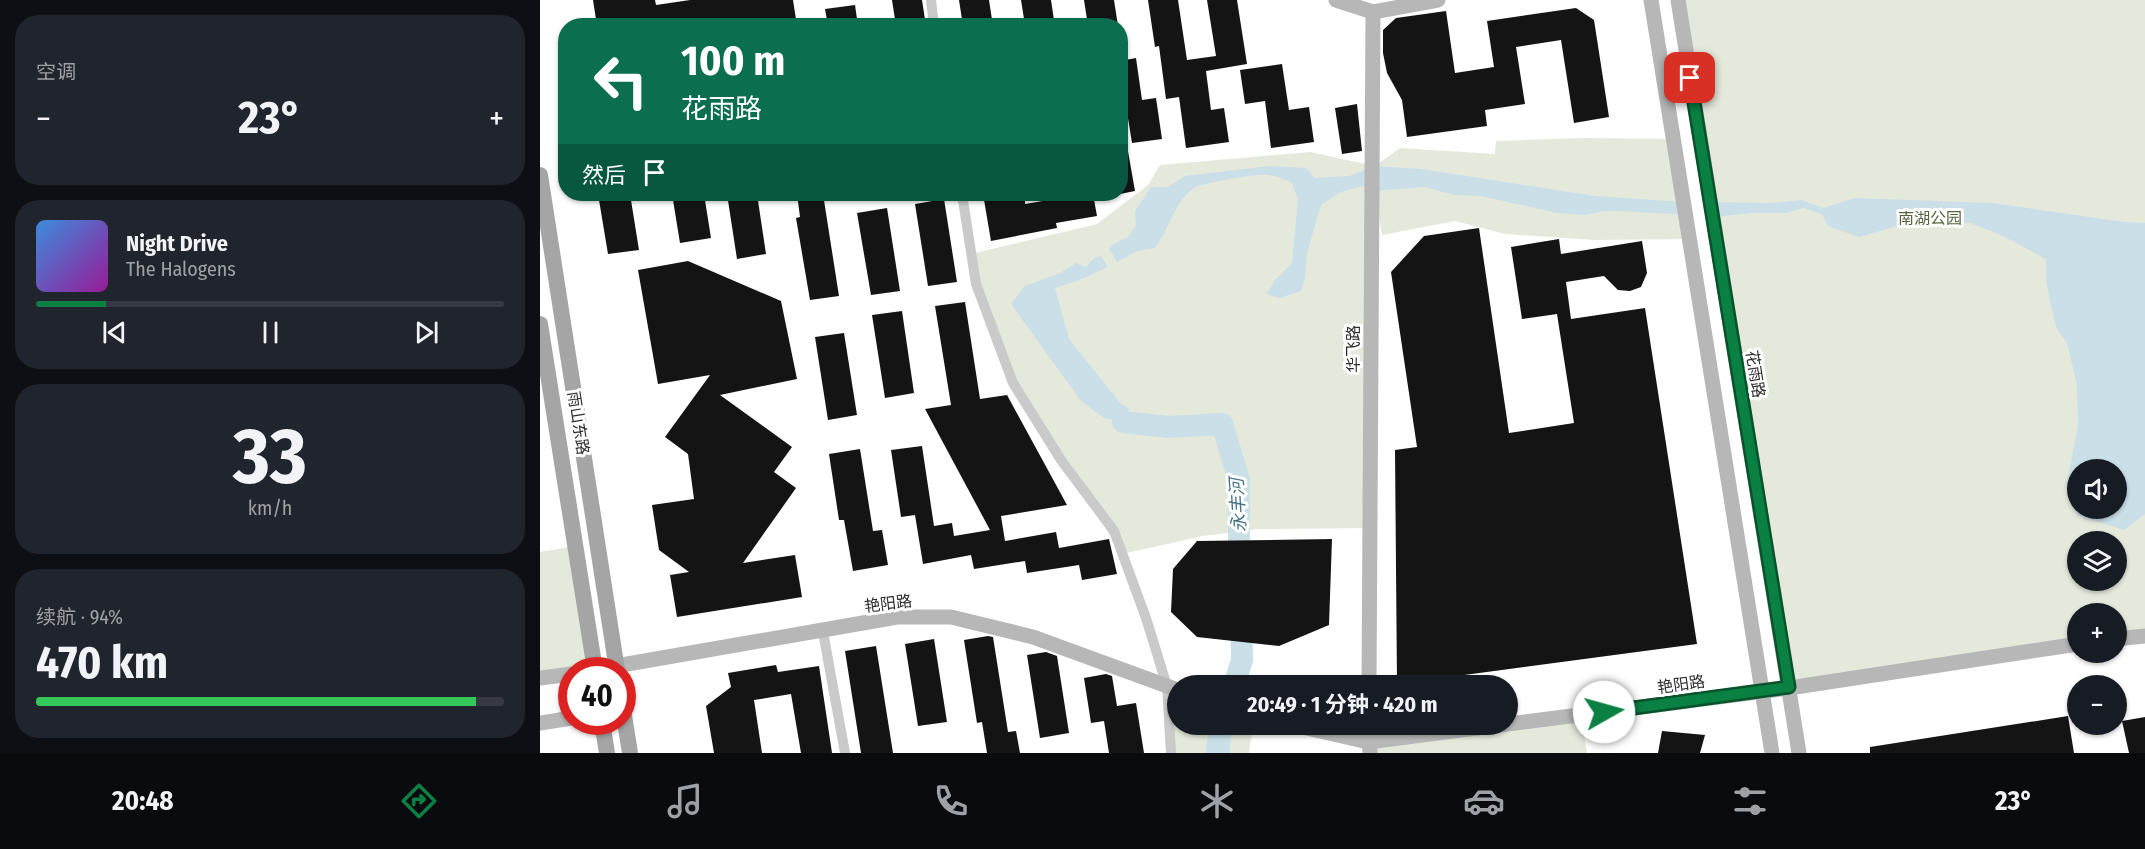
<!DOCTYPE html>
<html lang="zh">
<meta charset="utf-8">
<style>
:root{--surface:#171b24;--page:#20242c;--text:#f1f3f6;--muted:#9ea1a6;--line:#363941;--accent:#0b8043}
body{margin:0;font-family:"Fira Sans Condensed","Noto Sans SC",sans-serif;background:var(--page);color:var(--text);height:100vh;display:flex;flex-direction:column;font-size:22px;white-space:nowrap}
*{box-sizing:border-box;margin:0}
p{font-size:20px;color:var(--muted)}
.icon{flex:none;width:33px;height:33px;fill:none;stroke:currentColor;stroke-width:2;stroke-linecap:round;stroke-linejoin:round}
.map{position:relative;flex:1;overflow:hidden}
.sheet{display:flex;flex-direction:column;gap:15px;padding:15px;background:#0d0f14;width:540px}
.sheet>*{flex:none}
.banner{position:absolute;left:18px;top:18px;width:570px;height:183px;border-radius:24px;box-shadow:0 2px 4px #0004;background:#0b6e4f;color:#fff;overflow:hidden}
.controls{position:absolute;left:1527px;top:459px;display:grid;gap:12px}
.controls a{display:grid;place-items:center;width:60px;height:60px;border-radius:50%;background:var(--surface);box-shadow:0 2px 4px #0004;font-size:30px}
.speed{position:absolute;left:18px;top:657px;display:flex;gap:12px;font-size:30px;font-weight:700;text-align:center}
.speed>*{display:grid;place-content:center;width:78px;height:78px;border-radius:50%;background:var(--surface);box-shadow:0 2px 4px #0004;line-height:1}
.speed .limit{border:9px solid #d22;background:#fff;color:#111}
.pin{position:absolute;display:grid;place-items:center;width:51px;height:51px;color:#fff;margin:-26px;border-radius:12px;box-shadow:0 3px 9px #0006}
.me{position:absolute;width:66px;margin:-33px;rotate:83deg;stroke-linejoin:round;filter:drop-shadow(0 0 4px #0008)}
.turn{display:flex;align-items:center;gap:21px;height:126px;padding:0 24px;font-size:27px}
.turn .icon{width:78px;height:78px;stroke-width:2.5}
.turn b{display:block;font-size:42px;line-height:51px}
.then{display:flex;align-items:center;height:57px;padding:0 24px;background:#0003;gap:12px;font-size:22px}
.big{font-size:45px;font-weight:700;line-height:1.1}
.sheet .widget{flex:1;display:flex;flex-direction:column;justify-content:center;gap:9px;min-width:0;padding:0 21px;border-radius:24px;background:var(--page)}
.sheet .dial{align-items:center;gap:0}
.dial b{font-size:78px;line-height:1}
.song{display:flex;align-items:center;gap:18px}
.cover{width:72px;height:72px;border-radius:9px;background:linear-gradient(135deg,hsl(210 70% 55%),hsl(300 70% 35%))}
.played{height:6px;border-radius:3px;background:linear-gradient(90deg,var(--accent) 15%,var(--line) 15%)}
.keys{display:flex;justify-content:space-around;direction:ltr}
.heat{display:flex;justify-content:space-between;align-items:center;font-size:33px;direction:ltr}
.charge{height:9px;border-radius:4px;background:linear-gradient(90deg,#34c759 94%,var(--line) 0)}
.trip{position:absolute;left:627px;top:675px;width:351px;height:60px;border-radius:30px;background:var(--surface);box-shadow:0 2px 4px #0004;font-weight:700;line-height:60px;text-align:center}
.tabs{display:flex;height:96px;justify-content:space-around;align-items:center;background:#090b0e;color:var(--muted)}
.tabs .icon{width:42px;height:42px}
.tabs .on{color:var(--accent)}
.tabs b{font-size:27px;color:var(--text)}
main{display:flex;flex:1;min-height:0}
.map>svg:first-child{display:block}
.green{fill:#e4e9dc;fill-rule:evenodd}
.water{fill:#cadfe8;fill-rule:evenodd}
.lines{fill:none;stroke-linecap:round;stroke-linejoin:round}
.river{stroke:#cadfe8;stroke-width:22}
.building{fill:#141414}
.street{stroke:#cacaca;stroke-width:10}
.secondary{stroke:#b7b7b7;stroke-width:15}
.primary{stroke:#a5a5a5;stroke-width:16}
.route-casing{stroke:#07532c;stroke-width:15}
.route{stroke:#0b8043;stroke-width:10}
.labels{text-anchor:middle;stroke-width:6;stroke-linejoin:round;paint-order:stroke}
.park-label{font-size:16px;fill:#54643f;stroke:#fff}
.street-label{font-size:16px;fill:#2d2d2d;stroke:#fff}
.water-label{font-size:18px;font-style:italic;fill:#447387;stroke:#fff}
</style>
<main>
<section class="sheet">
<div class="widget"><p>空调</p>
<div class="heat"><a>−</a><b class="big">23°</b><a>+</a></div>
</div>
<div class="widget">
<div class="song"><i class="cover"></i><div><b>Night Drive</b><p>The Halogens</p></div></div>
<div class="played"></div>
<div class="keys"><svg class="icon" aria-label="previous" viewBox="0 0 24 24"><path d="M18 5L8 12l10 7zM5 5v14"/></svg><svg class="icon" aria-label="pause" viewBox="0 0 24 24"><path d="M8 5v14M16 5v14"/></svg><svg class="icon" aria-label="next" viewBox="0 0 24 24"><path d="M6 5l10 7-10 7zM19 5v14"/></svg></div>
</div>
<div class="widget dial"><b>33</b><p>km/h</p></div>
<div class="widget"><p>续航 · 94%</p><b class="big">470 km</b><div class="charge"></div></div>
</section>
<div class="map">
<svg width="1605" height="753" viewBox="0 0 1605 753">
<rect width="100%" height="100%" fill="#fff"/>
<g class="green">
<path d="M1138,0h467v640l-28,2 -1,-28h-38l-1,30 -288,44zM1538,470h38v38h-38zM1538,542h38v38h-38z"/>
<polygon points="1043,138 1133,139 1149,239 1054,240 965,234 915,221 842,235 835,195 830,528 719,529 663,536 582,554 473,383 431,254 557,224 608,185 620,165 770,152 835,166 860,148 955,154 956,141"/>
<polygon points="35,546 55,670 32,670 0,679 0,552"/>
<polygon points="627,686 637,690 638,724 669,725 665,753 631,753"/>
<polygon points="1041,715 1047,753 830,753 828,742"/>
<polygon points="692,725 713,725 709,753 690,753"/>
</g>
<g class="water">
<path d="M729,166l37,2 9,10 34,-2 19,-7v16l-27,7 -20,13 -14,48 -2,25 -4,13 -22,7 -12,-4 8,-14 17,-17 6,-63 -6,-17c-10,-5 -20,-9 -32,-8 -9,0 -57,8 -64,12 -20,10 -28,45 -41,61l-18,3 -20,11 -9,-15 20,-10 8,-12 -1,-14 16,-24h17l17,-11z"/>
<polygon points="835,166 881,169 1055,196 1143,202 1146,215 1082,211 1063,211 1045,215 1017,213 941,196 914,195 884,187 834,191"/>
<path d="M1314,198l138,5 132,19 21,1v291l-21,16 -47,-15 -11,-29 12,-60 -1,-41 -10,-42 -10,-14 -6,-23 -5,-25v-22l-43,-23 -33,-13 -66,1 -45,13 -31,-11 -6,-12 -19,-6 -16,5h-35l-39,4 -3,-15 61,1 31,-3 21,8zM1538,470h38v38h-38z"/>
<polygon points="561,256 568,267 542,279 515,288 529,339 580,403 589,409 583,422 564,418 541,401 471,304 485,286 520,273 536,263 546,267 554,258"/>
<polygon points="669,725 692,725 690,753 665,753"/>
</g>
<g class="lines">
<g class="river">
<polyline points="583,422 629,427 682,424 699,480 699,570"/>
<polyline points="694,686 702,660 701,612"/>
</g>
</g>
<g class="building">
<polygon points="53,0 115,0 116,5 150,0 253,0 257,26 132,26 131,19 85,26 57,26"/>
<polygon points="352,0 382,0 386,26 356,26"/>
<polygon points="419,0 449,0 453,26 423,26"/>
<polygon points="481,0 511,0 514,20 485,25"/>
<polygon points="544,0 574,0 578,26 548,26"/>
<polygon points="608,0 638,0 647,60 676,56 667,0 697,0 707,64 666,71 671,110 684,108 689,142 646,148 639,97 626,99 619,46 615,47"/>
<polygon points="315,5 318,26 288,26 285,9"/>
<polygon points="1036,8 1054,20 1069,117 1034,123 1021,40 976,47 985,104 945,110 947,126 867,137 862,100 847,73 843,53 843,30 856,18 906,11 915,73 954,67 947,21"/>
<polygon points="596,58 602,100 616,98 622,139 592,143 586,106 580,107 580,61"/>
<polygon points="742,64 749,110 769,107 774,142 731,148 725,101 705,104 700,70"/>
<polygon points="817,104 822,151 802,154 795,108"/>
<polygon points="580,140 586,140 595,191 580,194"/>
<polygon points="58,194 90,194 99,250 68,254"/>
<polygon points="132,194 164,194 171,238 140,243"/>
<polygon points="187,194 217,194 226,254 197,259"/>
<polygon points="257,194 283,194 299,296 270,300 256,218 260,217"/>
<polygon points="443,194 485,194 485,204 526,197 526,194 553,194 557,216 516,223 517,228 451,241"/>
<polygon points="404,199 417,282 388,286 375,204"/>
<polygon points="347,208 360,291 331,295 317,213"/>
<polygon points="939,228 969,433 1034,423 1017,314 982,319 971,247 1019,239 1021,254 1102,241 1107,273 1101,287 1090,291 1078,290 1064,276 1026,282 1031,319 1105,308 1157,644 857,684 855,450 877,447 851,272 884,236"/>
<polygon points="148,261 241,301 257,379 180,395 252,447 234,472 256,488 203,563 255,555 262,597 137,617 130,575 149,572 119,550 112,505 154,499 148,454 125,437 170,375 118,384 98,270"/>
<polygon points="425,302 440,399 467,395 527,505 461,516 465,541 516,532 519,548 569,539 577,574 542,580 539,565 487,573 485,561 434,569 431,555 383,564 375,515 361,517 351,450 382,446 394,526 412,523 414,536 450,530 385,409 411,405 395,306"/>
<polygon points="362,311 374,393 345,398 332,315"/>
<polygon points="304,333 317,415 288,420 275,337"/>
<polygon points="320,449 333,531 342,530 348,565 313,571 304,520 299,520 289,454"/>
<polygon points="792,539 789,625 739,646 657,637 631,612 633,569 657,541"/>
<polygon points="448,636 453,637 468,732 476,731 480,753 447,753 442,722 437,723 424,640"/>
<polygon points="394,639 407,722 378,726 365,644"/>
<polygon points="336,646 353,753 321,753 305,651"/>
<polygon points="506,652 517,656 529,733 500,738 487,655"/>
<polygon points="236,665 238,672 279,666 292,753 261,753 251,694 214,700 222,753 174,753 166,706 191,687 188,673"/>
<polygon points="566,674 572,676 577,706 596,703 604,753 569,753 564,721 551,723 544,678"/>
<polygon points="1528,716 1534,753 1330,753 1330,747"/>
<polygon points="1605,717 1605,753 1589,753 1582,721"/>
<polygon points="1122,731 1165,735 1160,753 1118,753"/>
</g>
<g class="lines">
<g class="street">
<polyline points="391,0 394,26"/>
<polyline points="422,194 436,284 473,383 521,460 574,531 606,618 627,686 631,753"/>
<polyline points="283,632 305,753"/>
</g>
<g class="secondary">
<polyline points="796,0 833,12 898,0"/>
<polyline points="1111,0 1232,753"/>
<polyline points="1138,0 1259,753"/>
<polyline points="1576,639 1605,636"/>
<polyline points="53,670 357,617 411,617 493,637 638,690"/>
<polyline points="0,678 32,674"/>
<polyline points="829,686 833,12"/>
<polyline points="0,723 32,718"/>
<polyline points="749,724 828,742 1249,688 1538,644"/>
<polyline points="828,724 830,753"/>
</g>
<g class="primary">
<polyline points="0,175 77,670"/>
<polyline points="0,324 55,670"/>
<polyline points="82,703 90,753"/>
<polyline points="62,722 67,753"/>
</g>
</g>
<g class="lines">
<defs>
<polyline id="route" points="1064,712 1249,687 1150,78"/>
</defs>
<use href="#route" class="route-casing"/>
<use href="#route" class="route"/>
</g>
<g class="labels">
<g class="park-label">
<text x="1390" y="224">南湖公园</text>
</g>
<g class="street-label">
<text transform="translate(813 349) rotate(-90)" y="6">华飞路</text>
<text transform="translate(1216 374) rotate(81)" y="6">花雨路</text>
<text transform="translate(39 423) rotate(81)" y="6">雨山东路</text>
<text transform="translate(348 603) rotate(-7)" y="6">艳阳路</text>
<text transform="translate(1141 684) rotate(-8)" y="6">艳阳路</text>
</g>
<g class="water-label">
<text transform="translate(698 505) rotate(-93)" y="6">永丰河</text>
</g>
</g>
</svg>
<div class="controls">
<a><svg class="icon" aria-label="sound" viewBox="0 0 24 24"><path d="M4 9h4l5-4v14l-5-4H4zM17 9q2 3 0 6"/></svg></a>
<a><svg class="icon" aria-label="layers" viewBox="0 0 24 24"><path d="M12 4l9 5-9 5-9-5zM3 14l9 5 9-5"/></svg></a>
<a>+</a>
<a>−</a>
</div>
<div class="speed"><div class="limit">40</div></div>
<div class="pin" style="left:1150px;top:78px;background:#d93025"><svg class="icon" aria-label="arrive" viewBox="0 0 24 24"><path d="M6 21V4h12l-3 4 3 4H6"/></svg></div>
<svg class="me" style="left:1064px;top:712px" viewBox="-20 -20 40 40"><circle r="19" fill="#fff"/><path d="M0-13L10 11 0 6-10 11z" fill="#0b8043"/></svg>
<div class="trip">20:49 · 1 分钟 · 420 m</div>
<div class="banner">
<div class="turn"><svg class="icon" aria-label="left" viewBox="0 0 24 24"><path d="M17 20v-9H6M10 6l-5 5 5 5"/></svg><div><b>100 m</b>花雨路</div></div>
<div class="then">然后<svg class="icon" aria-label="arrive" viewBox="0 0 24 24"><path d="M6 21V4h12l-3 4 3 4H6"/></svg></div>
</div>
</div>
</main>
<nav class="tabs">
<b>20:48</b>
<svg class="icon on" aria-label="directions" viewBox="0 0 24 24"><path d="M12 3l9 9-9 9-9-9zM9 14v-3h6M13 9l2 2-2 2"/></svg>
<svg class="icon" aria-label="music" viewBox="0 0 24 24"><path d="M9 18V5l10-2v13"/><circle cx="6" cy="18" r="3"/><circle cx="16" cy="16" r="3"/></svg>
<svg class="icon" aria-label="phone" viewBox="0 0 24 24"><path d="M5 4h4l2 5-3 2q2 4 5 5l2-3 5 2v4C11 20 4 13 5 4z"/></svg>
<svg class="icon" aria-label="climate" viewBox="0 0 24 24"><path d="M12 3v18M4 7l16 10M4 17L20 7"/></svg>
<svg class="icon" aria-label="car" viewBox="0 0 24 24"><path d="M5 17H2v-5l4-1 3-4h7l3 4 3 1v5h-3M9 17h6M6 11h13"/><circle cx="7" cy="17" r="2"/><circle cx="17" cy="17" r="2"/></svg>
<svg class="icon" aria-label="filters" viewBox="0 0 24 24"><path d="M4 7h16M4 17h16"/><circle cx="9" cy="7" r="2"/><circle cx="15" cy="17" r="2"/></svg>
<b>23°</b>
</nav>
